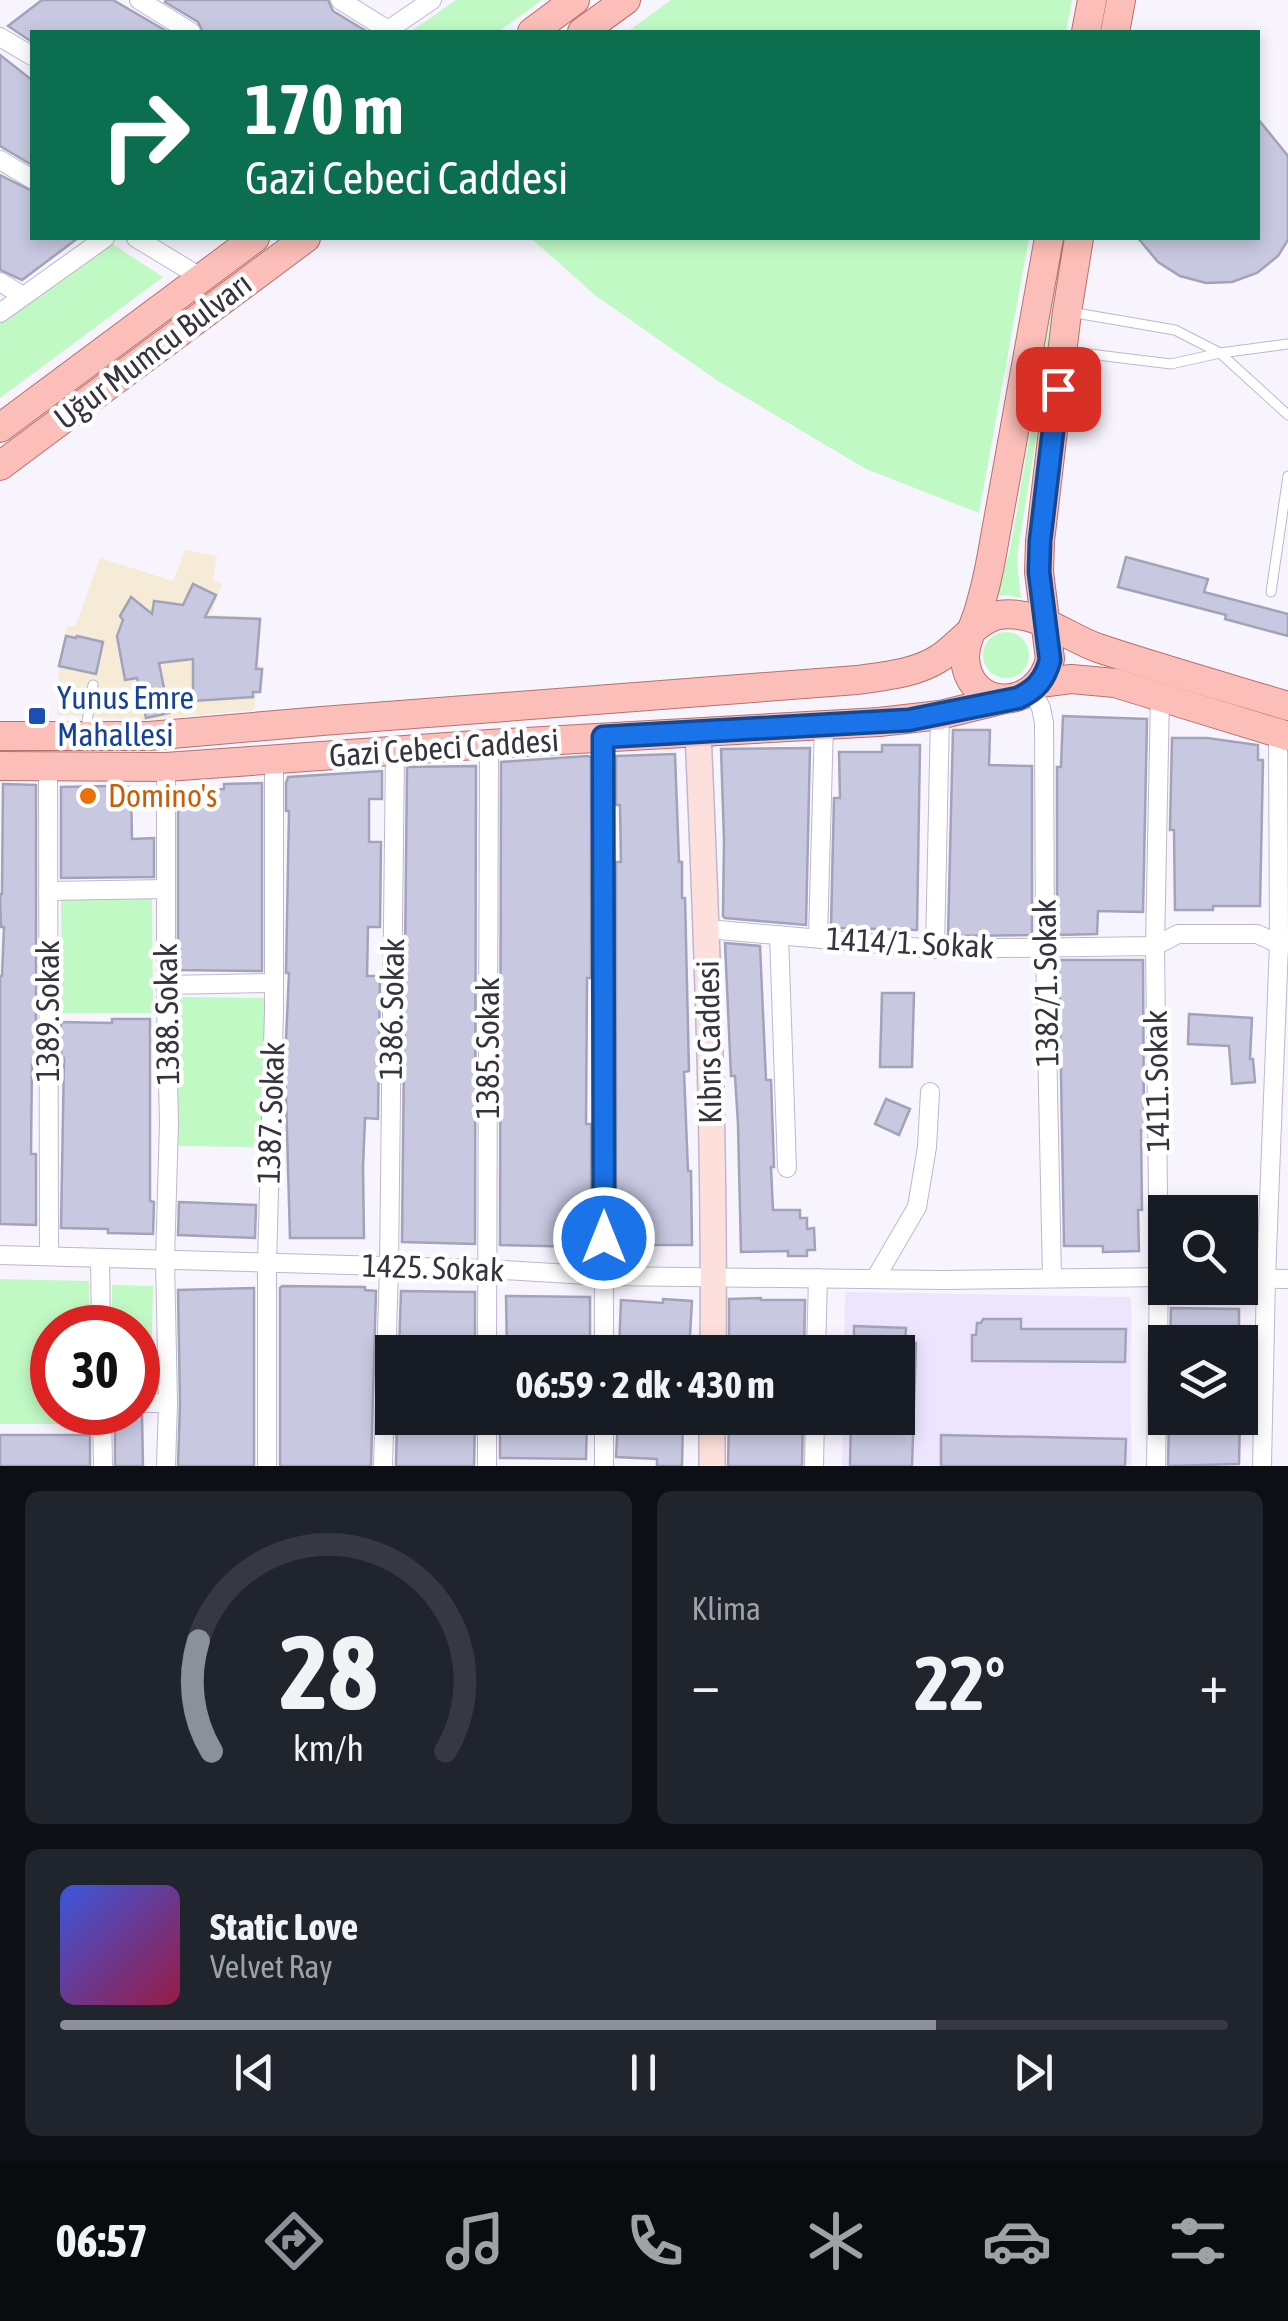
<!DOCTYPE html>
<html lang="tr">
<meta charset="utf-8">
<style>
:root{--surface:#171b24;--page:#20242c;--text:#f1f3f6;--muted:#9ea1a6;--line:#363941;--accent:#8c9099}
body{margin:0;font-family:"Asap Condensed",sans-serif;background:var(--page);color:var(--text);height:100vh;display:flex;flex-direction:column;font-size:38px;white-space:nowrap}
*{box-sizing:border-box;margin:0}
p{font-size:32px;color:var(--muted)}
.icon{flex:none;width:55px;height:55px;fill:none;stroke:currentColor;stroke-width:2;stroke-linecap:round;stroke-linejoin:round}
.map{position:relative;height:1466px;overflow:hidden}
.sheet{display:flex;flex-direction:column;gap:25px;padding:25px;background:#0d0f14;flex:1}
.sheet>*{flex:none}
.top-card{position:absolute;left:30px;top:30px;width:1230px;height:210px;border-radius:0px;box-shadow:0 5px 15px #0003;background:#0b6e4f;color:#fff;overflow:hidden}
.buttons{position:absolute;left:1148px;top:1195px;display:grid;gap:20px}
.buttons a{display:grid;place-items:center;width:110px;height:110px;border-radius:0px;background:var(--surface);box-shadow:0 5px 15px #0003;font-size:50px}
.speed{position:absolute;left:30px;top:1305px;display:flex;gap:20px;font-size:50px;font-weight:700;text-align:center}
.speed>*{display:grid;place-content:center;width:130px;height:130px;border-radius:50%;background:var(--surface);box-shadow:0 5px 15px #0003;line-height:1}
.speed .limit{border:15px solid #d22;background:#fff;color:#111}
.pin{position:absolute;display:grid;place-items:center;width:85px;height:85px;color:#fff;margin:-42px;border-radius:20px;box-shadow:0 5px 15px #0006}
.me{position:absolute;width:110px;margin:-55px;rotate:0deg;stroke-linejoin:round;filter:drop-shadow(0 0 8px #0008)}
.turn{display:flex;align-items:center;gap:35px;height:210px;padding:0 50px;font-size:45px}
.turn .icon{width:130px;height:130px;stroke-width:2.5}
.turn b{display:block;font-size:70px;line-height:85px}
.big{font-size:75px;font-weight:700;line-height:1.1}
.sheet .card{flex:1;display:flex;flex-direction:column;justify-content:center;gap:15px;min-width:0;padding:0 35px;border-radius:15px;background:var(--page)}
.sheet .dial{align-items:center;gap:0}
.dial svg{height:260px;overflow:visible;fill:none;stroke:var(--line);stroke-width:7;stroke-linecap:round;text-anchor:middle}
.dial text{fill:var(--text);stroke:none}
.song{display:flex;align-items:center;gap:30px}
.cover{width:120px;height:120px;border-radius:15px;background:linear-gradient(135deg,hsl(230 70% 55%),hsl(340 70% 35%))}
.played{height:10px;border-radius:5px;background:linear-gradient(90deg,var(--accent) 75%,var(--line) 75%)}
.keys{display:flex;justify-content:space-around;direction:ltr}
.heat{display:flex;justify-content:space-between;align-items:center;font-size:55px;direction:ltr}
.sheet .tiles{flex:1;display:grid;gap:25px;grid-template-columns:1fr 1fr}
.card:last-child{grid-column:span 2}
.trip{position:absolute;left:375px;top:1335px;width:540px;height:100px;border-radius:0px;background:var(--surface);box-shadow:0 5px 15px #0003;font-weight:700;line-height:100px;text-align:center}
.tabs{display:flex;height:160px;justify-content:space-around;align-items:center;background:#090b0e;color:var(--muted)}
.tabs .icon{width:70px;height:70px}
.tabs .selected{color:var(--accent)}
.tabs b{font-size:45px;color:var(--text)}
.map>svg:first-child{display:block}
.industrial{fill:#f6ebd6}
.built{fill:#ede5fe}
.green{fill:#c1f9c4}
.building{fill:#c8c9e1;stroke:#a2a3ba;stroke-width:2.5}
.lines{fill:none;stroke-linecap:round;stroke-linejoin:round}
.service-casing{stroke:#bfb7ce;stroke-width:11}
.minor-casing{stroke:#bfb7ce;stroke-width:20}
.secondary-casing{stroke:#bfb7ce;stroke-width:28}
.primary-casing{stroke:#b5726e;stroke-width:30}
.service{stroke:#fff;stroke-width:9}
.minor{stroke:#fff;stroke-width:18}
.secondary{stroke:#fddfdb;stroke-width:25}
.primary{stroke:#fbbeb8;stroke-width:28}
.route-casing{stroke:#114b97;stroke-width:25}
.route{stroke:#1a73e8;stroke-width:18}
.transit-dot{fill:#1a4fb4;stroke:#fff;stroke-width:4}
.food-dot{fill:#e8710a;stroke:#fff;stroke-width:4}
.labels{text-anchor:middle;stroke-width:9;stroke-linejoin:round;paint-order:stroke}
.street-label{font-size:32px;fill:#37343d;stroke:#fff}
.transit-label{font-size:32px;fill:#164399;stroke:#fff;text-anchor:start}
.food-label{font-size:32px;fill:#c56008;stroke:#fff;text-anchor:start}
</style>
<div class="map">
<svg width="1288" height="1466" viewBox="0 0 1288 1466">
<rect width="100%" height="100%" fill="#f8f4fe"/>
<polygon class="industrial" points="185,550 217,556 213,579 222,584 211,615 262,617 258,665 264,667 262,693 256,695 254,710 146,720 57,715 59,664 65,634 68,625 75,627 100,558 173,581"/>
<polygon class="built" points="845,1292 1131,1297 1131,1466 842,1466 843,1418 898,1418 898,1352 844,1352"/>
<g class="green">
<polygon points="456,0 542,0 498,32 410,32"/>
<polygon points="671,0 1072,0 1066,32 627,32"/>
<polygon points="531,238 1029,238 979,513 866,469 718,381 596,296"/>
<polygon points="1064,238 1069,238 1019,543 1017,560 1021,598 1007,595 997,596 1011,545"/>
<polygon points="111,243 163,277 0,398 0,320"/>
<circle cx="1006" cy="655" r="23"/>
<polygon points="61,896 152,896 153,1013 62,1013"/>
<polygon points="174,997 267,998 265,1147 172,1146"/>
<polygon points="0,1279 89,1281 89,1327 52,1328 52,1412 90,1413 90,1424 0,1424"/>
<polygon points="112,1285 153,1286 151,1386 138,1386 138,1328 112,1327"/>
</g>
<g class="building">
<polygon points="42,0 113,0 168,32 32,32 32,42 8,26"/>
<polygon points="166,0 328,0 333,11 366,31 203,32 198,22 165,2"/>
<polygon points="0,55 32,80 32,165 0,146"/>
<polygon points="1258,119 1288,156 1288,240 1278,256 1257,273 1232,282 1206,283 1180,276 1158,262 1138,238 1258,238"/>
<polygon points="0,175 32,191 32,238 78,238 22,280 0,270"/>
<polygon points="1126,557 1208,579 1204,592 1288,614 1288,636 1225,619 1226,615 1118,587"/>
<polygon points="193,584 216,595 205,617 260,619 256,669 262,669 260,692 253,692 253,697 193,701 193,659 159,663 169,713 146,718 137,678 125,680 117,636 123,620 120,616 131,597 152,614 154,601 183,605"/>
<polygon points="66,636 76,638 77,636 103,642 96,674 59,666"/>
<polygon points="1063,716 1147,719 1143,912 1098,911 1097,934 1057,935 1057,767 1061,767"/>
<polygon points="953,730 990,730 989,765 1032,766 1032,935 948,936"/>
<polygon points="1172,738 1207,738 1258,745 1258,760 1263,760 1260,906 1213,906 1213,910 1175,910 1174,830 1170,830"/>
<polygon points="882,745 920,745 917,930 836,928 831,926 834,798 840,798 839,752 882,752"/>
<polygon points="810,748 806,925 725,918 723,916 724,840 721,749"/>
<polygon points="675,754 679,862 682,862 682,898 685,898 689,1071 684,1072 688,1171 691,1171 692,1245 616,1245 616,862 621,862 620,805 616,805 616,756"/>
<polygon points="587,756 591,757 591,978 587,978 586,1124 591,1124 591,1244 586,1244 586,1247 500,1245 501,762"/>
<polygon points="476,766 475,1244 402,1242 407,767"/>
<polygon points="382,771 382,799 369,799 369,842 381,842 380,927 368,927 367,976 380,976 378,1119 365,1118 363,1167 364,1238 290,1238 285,1062 289,973 286,973 289,811 286,811 286,783 288,777"/>
<polygon points="262,783 262,971 178,970 178,791 224,789 224,784"/>
<polygon points="3,784 36,785 36,1057 32,1059 31,1154 36,1154 36,1225 0,1224 0,976 2,976 4,927 1,927 0,894 2,894"/>
<polygon points="108,786 131,787 132,839 154,838 154,877 61,878 61,787"/>
<polygon points="725,943 760,946 766,1080 771,1080 774,1167 771,1167 773,1210 800,1210 800,1218 807,1218 807,1229 814,1228 815,1250 807,1250 807,1256 788,1256 788,1251 741,1252 738,1124 735,1076 731,1076"/>
<polygon points="1059,960 1143,960 1144,1130 1141,1130 1142,1210 1138,1210 1139,1251 1103,1252 1103,1246 1064,1246"/>
<polygon points="882,993 914,993 912,1067 880,1067"/>
<polygon points="1189,1014 1252,1018 1250,1059 1253,1059 1255,1082 1232,1084 1229,1046 1188,1044"/>
<polygon points="112,1019 150,1019 150,1201 154,1202 153,1234 108,1233 108,1229 61,1228 64,1058 61,1058 61,1022 112,1023"/>
<polygon points="886,1099 910,1109 899,1135 875,1124"/>
<polygon points="179,1202 256,1205 255,1238 178,1235"/>
<polygon points="282,1286 365,1287 365,1290 376,1291 371,1466 280,1466 280,1288"/>
<polygon points="254,1288 254,1466 178,1466 180,1403 178,1290"/>
<polygon points="401,1291 475,1292 475,1352 399,1352"/>
<polygon points="506,1296 590,1297 590,1352 507,1352"/>
<polygon points="761,1298 761,1300 805,1300 804,1352 729,1352 729,1299"/>
<polygon points="663,1299 692,1301 689,1352 619,1352 621,1300 663,1303"/>
<polygon points="1171,1308 1239,1309 1239,1342 1170,1342"/>
<polygon points="983,1319 1021,1319 1021,1329 1126,1329 1125,1362 972,1361 972,1335 976,1335 977,1323 981,1323"/>
<polygon points="854,1326 906,1328 905,1342 916,1343 912,1466 850,1466 851,1418 898,1418 898,1352 854,1352"/>
<polygon points="115,1414 142,1416 143,1466 115,1466"/>
<polygon points="397,1418 475,1418 474,1466 396,1466"/>
<polygon points="618,1418 683,1418 682,1466 657,1466 657,1459 616,1457"/>
<polygon points="729,1418 803,1418 802,1466 728,1466"/>
<polygon points="1169,1418 1240,1418 1239,1464 1168,1466"/>
<polygon points="503,1419 587,1420 586,1459 500,1458 500,1422 503,1422"/>
<rect x="0" y="1435" width="90" height="31"/>
<polygon points="941,1435 1126,1439 1125,1466 941,1466"/>
</g>
<g class="lines">
<defs>
<g id="service">
<polyline points="1070,312 1175,330 1220,353 1288,415"/>
<polyline points="1065,351 1171,364 1220,353 1288,344"/>
<polyline points="1271,592 1288,476"/>
<polyline points="85,734 93,685"/>
</g>
<g id="minor">
<polyline points="139,0 191,32"/>
<polyline points="340,0 388,30"/>
<polyline points="385,32 432,0"/>
<polyline points="0,37 32,56"/>
<polyline points="0,160 32,179"/>
<polyline points="136,238 202,278"/>
<polyline points="0,282 23,296"/>
<polyline points="0,313 105,238"/>
<polyline points="1032,690 1041,708 1044,723 1045,948 1052,1277"/>
<polyline points="603,737 604,1352"/>
<polyline points="48,766 49,1256"/>
<polyline points="48,891 166,889"/>
<polyline points="707,929 935,949 1155,946 1178,934 1257,934 1279,944 1288,944"/>
<polyline points="779,935 787,1168"/>
<polyline points="818,937 824,725"/>
<polyline points="935,949 940,715"/>
<polyline points="166,985 274,983"/>
<polyline points="0,1255 487,1269 604,1276 944,1280 1165,1277"/>
<polyline points="100,1258 101,1328"/>
<polyline points="1240,1278 1288,1279"/>
<polyline points="875,1279 917,1207 927,1147 930,1092"/>
<polyline points="487,1352 489,744"/>
<polyline points="816,1352 818,1278"/>
<polyline points="138,1403 168,1403"/>
<polyline points="102,1412 103,1466"/>
<polyline points="487,1418 487,1466"/>
<polyline points="604,1418 604,1466"/>
<polyline points="166,1466 168,1403 165,1260 169,1122 166,1004 166,767"/>
<polyline points="267,1466 267,1263 274,1010 274,760"/>
<polyline points="383,1466 389,1267 395,752"/>
<polyline points="814,1466 815,1418"/>
<polyline points="1156,1466 1159,1277 1155,946 1160,696"/>
<polyline points="1262,1466 1266,1278 1279,944 1278,733"/>
</g>
<g id="secondary">
<path d="M698,732c9,206 17,414 15,620"/>
<polyline points="712,1466 712,1418"/>
</g>
<g id="primary">
<polyline points="532,32 575,0"/>
<polyline points="582,32 626,0"/>
<polyline points="1086,32 1092,0"/>
<polyline points="1115,32 1121,0"/>
<path d="M1049,238c-19,105 -38,211 -57,316 -3,17 -7,35 -12,52 -4,17 -15,34 -15,51 2,54 72,56 85,2l-11,-87 1,-31 27,-229 12,-74"/>
<polyline points="0,428 255,238"/>
<polyline points="0,466 306,238"/>
<polyline points="1040,683 1071,679 1115,683 1288,736"/>
<path d="M0,736h149l173,-15 535,-41c27,-4 57,-6 81,-21 19,-11 39,-40 61,-44 35,-6 68,22 99,33 63,21 127,39 190,58"/>
<polyline points="0,766 166,767 489,744 879,722 940,715 1005,699"/>
</g>
</defs>
<use href="#service" class="service-casing"/>
<use href="#minor" class="minor-casing"/>
<use href="#secondary" class="secondary-casing"/>
<use href="#primary" class="primary-casing"/>
<use href="#service" class="service"/>
<use href="#minor" class="minor"/>
<use href="#secondary" class="secondary"/>
<use href="#primary" class="primary"/>
</g>
<g class="lines">
<defs>
<path id="route" d="M604,1238l-1,-501 306,-17 109,-22c18,-8 27,-19 32,-38l-11,-88 1,-31 18,-152"/>
</defs>
<use href="#route" class="route-casing"/>
<use href="#route" class="route"/>
</g>
<rect class="transit-dot" x="27" y="706" width="20" height="20" rx="5"/>
<circle class="food-dot" cx="88" cy="796" r="10"/>
<g class="labels">
<g class="street-label">
<text transform="translate(153 351) rotate(-37)" y="11">Uğur Mumcu Bulvarı</text>
<text transform="translate(444 748) rotate(-4)" y="11">Gazi Cebeci Caddesi</text>
<text transform="translate(910 943) rotate(3)" y="11">1414/1. Sokak</text>
<text transform="translate(1046 983) rotate(-91)" y="11">1382/1. Sokak</text>
<text transform="translate(392 1009) rotate(-89)" y="11">1386. Sokak</text>
<text transform="translate(48 1011) rotate(-90)" y="11">1389. Sokak</text>
<text transform="translate(167 1014) rotate(-91)" y="11">1388. Sokak</text>
<text transform="translate(709 1042) rotate(-91)" y="11">Kıbrıs Caddesi</text>
<text transform="translate(488 1048) rotate(-90)" y="11">1385. Sokak</text>
<text transform="translate(1157 1081) rotate(-91)" y="11">1411. Sokak</text>
<text transform="translate(271 1113) rotate(-88)" y="11">1387. Sokak</text>
<text transform="translate(433 1268) rotate(2)" y="11">1425. Sokak</text>
</g>
<g class="transit-label">
<text x="57" y="709">Yunus Emre<tspan x="57" dy="37">Mahallesi</tspan></text>
</g>
<g class="food-label">
<text x="108" y="807">Domino's</text>
</g>
</g>
</svg>
<div class="buttons">
<a><svg class="icon" aria-label="search" viewBox="0 0 24 24"><circle cx="10" cy="10" r="6"/><path d="M15 15l6 6"/></svg></a>
<a><svg class="icon" aria-label="layers" viewBox="0 0 24 24"><path d="M12 4l9 5-9 5-9-5zM3 14l9 5 9-5"/></svg></a>
</div>
<div class="speed"><div class="limit">30</div></div>
<div class="pin" style="left:1058px;top:389px;background:#d93025"><svg class="icon" aria-label="arrive" viewBox="0 0 24 24"><path d="M6 21V4h12l-3 4 3 4H6"/></svg></div>
<svg class="me" style="left:604px;top:1238px" viewBox="-20 -20 40 40"><circle r="17" fill="#1a73e8" stroke="#fff" stroke-width="3"/><path d="M0-11L8 9 0 5-8 9z" fill="#fff"/></svg>
<div class="trip">06:59 · 2 dk · 430 m</div>
<div class="top-card">
<div class="turn"><svg class="icon" aria-label="right" viewBox="0 0 24 24"><path d="M7 20v-9h11M14 6l5 5-5 5"/></svg><div><b>170 m</b>Gazi Cebeci Caddesi</div></div>
</div>
</div>
<section class="sheet">
<div class="tiles">
<div class="card dial"><svg viewBox="0 0 100 80">
<path d="M14 69A42 42 0 1 1 86 69"/>
<path d="M14 69A42 42 0 0 1 10 35" stroke="#8c9099"/>
<text x="50" y="56" font-size="32" font-weight="700">28</text>
<text x="50" y="72" font-size="11">km/h</text>
</svg></div>
<div class="card"><p>Klima</p>
<div class="heat"><a>−</a><b class="big">22°</b><a>+</a></div>
</div>
<div class="card">
<div class="song"><i class="cover"></i><div><b>Static Love</b><p>Velvet Ray</p></div></div>
<div class="played"></div>
<div class="keys"><svg class="icon" aria-label="previous" viewBox="0 0 24 24"><path d="M18 5L8 12l10 7zM5 5v14"/></svg><svg class="icon" aria-label="pause" viewBox="0 0 24 24"><path d="M8 5v14M16 5v14"/></svg><svg class="icon" aria-label="next" viewBox="0 0 24 24"><path d="M6 5l10 7-10 7zM19 5v14"/></svg></div>
</div>
</div>
</section>
<nav class="tabs">
<b>06:57</b>
<svg class="icon selected" aria-label="directions" viewBox="0 0 24 24"><path d="M12 3l9 9-9 9-9-9zM9 14v-3h6M13 9l2 2-2 2"/></svg>
<svg class="icon" aria-label="music" viewBox="0 0 24 24"><path d="M9 18V5l10-2v13"/><circle cx="6" cy="18" r="3"/><circle cx="16" cy="16" r="3"/></svg>
<svg class="icon" aria-label="phone" viewBox="0 0 24 24"><path d="M5 4h4l2 5-3 2q2 4 5 5l2-3 5 2v4C11 20 4 13 5 4z"/></svg>
<svg class="icon" aria-label="climate" viewBox="0 0 24 24"><path d="M12 3v18M4 7l16 10M4 17L20 7"/></svg>
<svg class="icon" aria-label="car" viewBox="0 0 24 24"><path d="M5 17H2v-5l4-1 3-4h7l3 4 3 1v5h-3M9 17h6M6 11h13"/><circle cx="7" cy="17" r="2"/><circle cx="17" cy="17" r="2"/></svg>
<svg class="icon" aria-label="filters" viewBox="0 0 24 24"><path d="M4 7h16M4 17h16"/><circle cx="9" cy="7" r="2"/><circle cx="15" cy="17" r="2"/></svg>
</nav>
